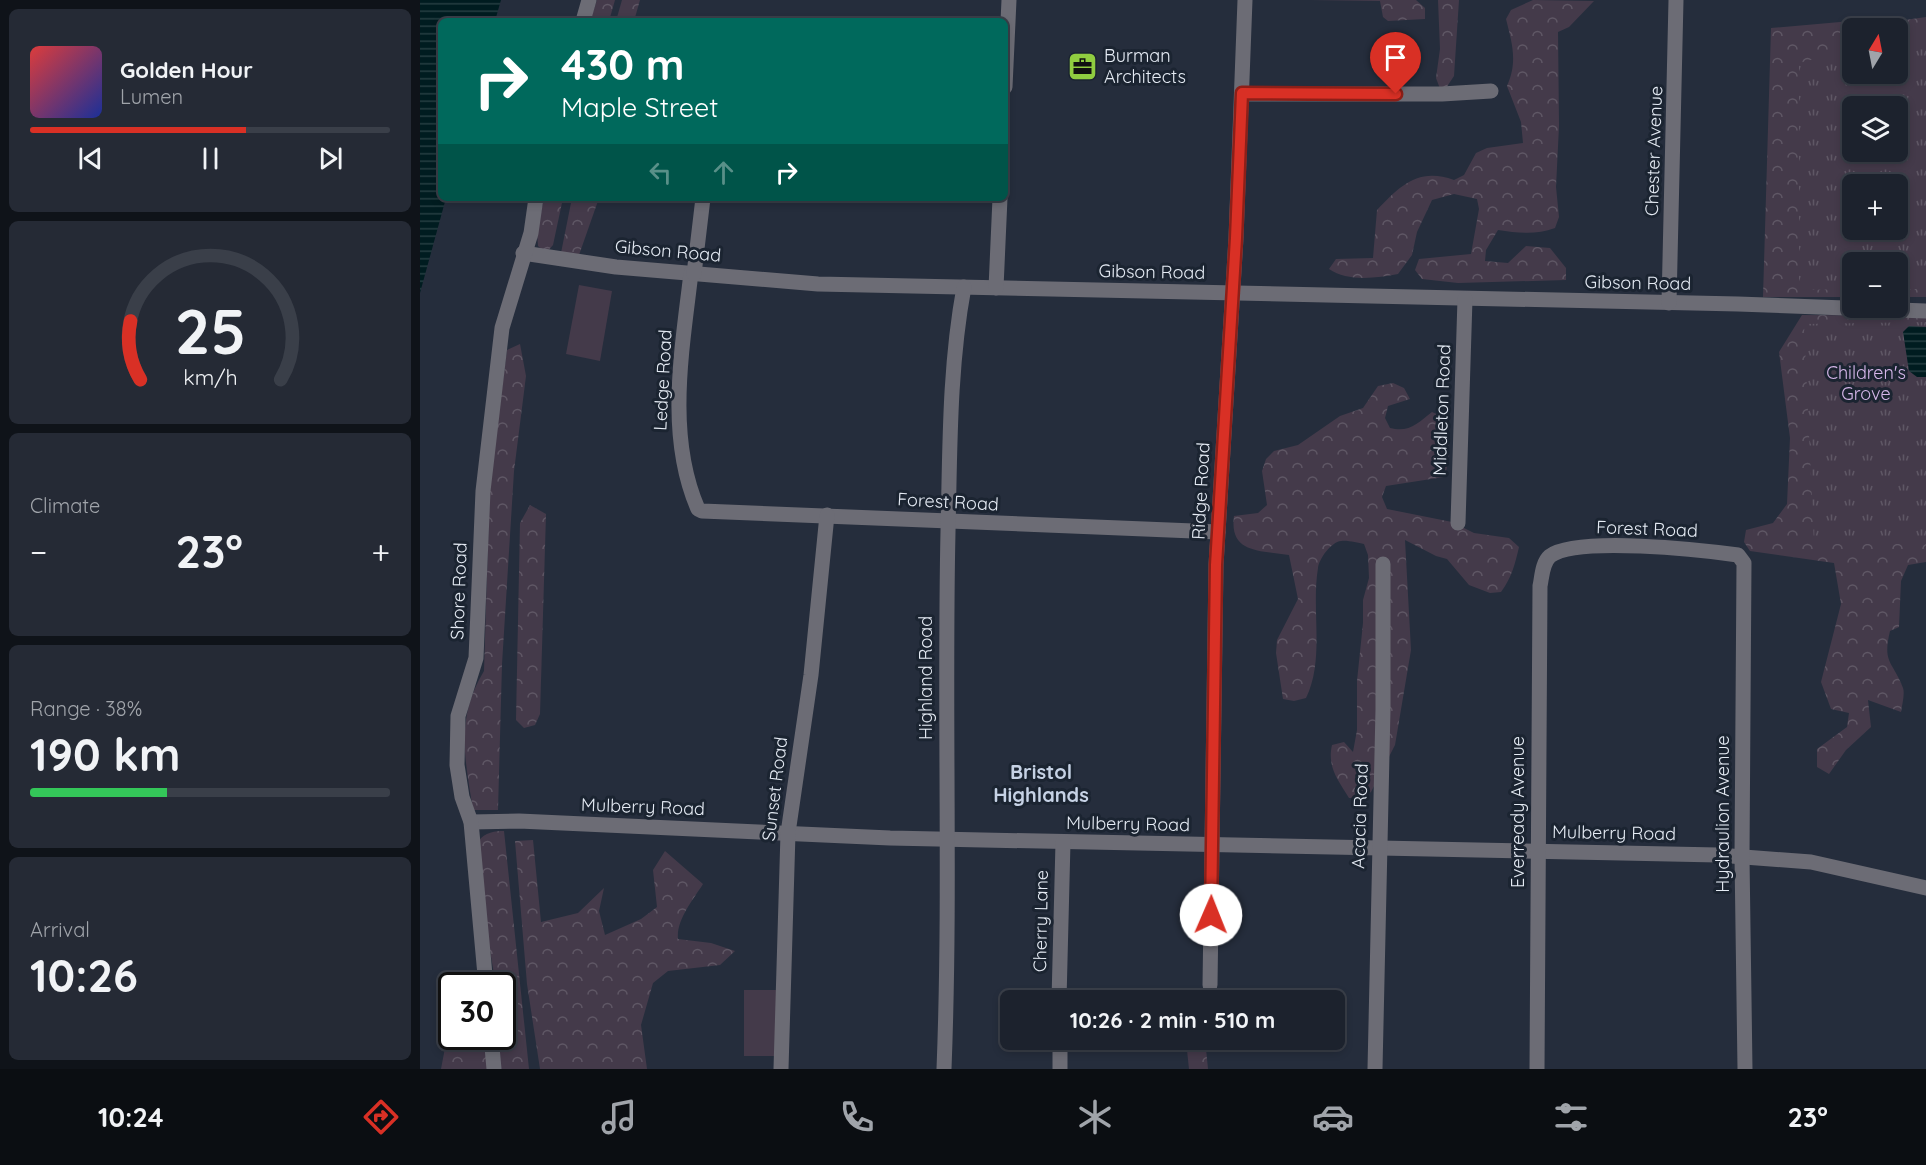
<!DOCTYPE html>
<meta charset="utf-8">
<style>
:root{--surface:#1c222d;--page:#252a35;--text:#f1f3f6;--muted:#a0a4aa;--line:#3a3f49;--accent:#d93025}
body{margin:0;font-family:Quicksand,sans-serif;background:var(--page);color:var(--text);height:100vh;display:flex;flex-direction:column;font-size:22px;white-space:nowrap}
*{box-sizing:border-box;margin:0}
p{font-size:20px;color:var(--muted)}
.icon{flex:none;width:33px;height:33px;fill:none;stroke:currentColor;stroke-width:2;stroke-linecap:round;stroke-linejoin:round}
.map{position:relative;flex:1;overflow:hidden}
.drawer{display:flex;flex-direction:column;gap:9px;padding:9px;background:#0f1319;width:420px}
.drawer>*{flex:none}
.guide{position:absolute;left:18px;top:18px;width:570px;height:183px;border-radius:9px;box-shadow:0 3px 9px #0003,0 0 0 2px var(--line);background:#00695c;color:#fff;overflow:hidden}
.needle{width:39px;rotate:10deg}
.fabs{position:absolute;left:1422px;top:18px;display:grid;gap:12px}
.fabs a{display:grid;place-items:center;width:66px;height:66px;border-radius:9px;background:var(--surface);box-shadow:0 3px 9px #0003,0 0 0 2px var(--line);font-size:30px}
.speed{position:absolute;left:18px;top:972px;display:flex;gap:12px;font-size:30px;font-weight:700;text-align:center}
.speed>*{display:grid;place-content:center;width:78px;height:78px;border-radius:50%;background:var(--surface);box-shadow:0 3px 9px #0003,0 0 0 2px var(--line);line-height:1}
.speed .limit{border:3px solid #111;border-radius:9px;background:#fff;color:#111}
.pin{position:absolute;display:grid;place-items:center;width:51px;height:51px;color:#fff;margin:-62px -26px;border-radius:50% 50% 50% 0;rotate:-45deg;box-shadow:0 0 6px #0007}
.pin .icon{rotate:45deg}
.me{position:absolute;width:66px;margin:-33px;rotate:1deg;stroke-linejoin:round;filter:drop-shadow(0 0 4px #0008)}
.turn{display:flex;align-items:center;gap:21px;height:126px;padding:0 24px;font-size:27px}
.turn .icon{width:78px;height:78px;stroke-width:2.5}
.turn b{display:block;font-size:42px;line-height:51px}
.lanes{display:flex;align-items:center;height:57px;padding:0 24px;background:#0003;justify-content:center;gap:30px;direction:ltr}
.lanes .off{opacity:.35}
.big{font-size:45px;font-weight:700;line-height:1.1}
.drawer .widget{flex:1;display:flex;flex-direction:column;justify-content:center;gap:9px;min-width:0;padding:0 21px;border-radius:9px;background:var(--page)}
.drawer .dial{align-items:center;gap:0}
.dial svg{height:156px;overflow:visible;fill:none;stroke:var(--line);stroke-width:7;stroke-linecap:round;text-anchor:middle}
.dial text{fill:var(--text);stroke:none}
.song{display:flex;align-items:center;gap:18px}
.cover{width:72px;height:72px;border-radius:9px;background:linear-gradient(135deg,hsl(0 70% 55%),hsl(230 70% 35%))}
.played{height:6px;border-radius:3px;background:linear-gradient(90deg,var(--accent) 60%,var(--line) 60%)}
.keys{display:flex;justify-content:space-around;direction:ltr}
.heat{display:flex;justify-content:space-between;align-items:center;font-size:33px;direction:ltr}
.charge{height:9px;border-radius:4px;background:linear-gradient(90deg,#34c759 38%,var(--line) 0)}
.trip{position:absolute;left:580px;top:990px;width:345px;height:60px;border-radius:9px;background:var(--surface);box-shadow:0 3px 9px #0003,0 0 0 2px var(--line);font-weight:700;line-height:60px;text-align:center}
.tabs{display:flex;height:96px;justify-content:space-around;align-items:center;background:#0b0e12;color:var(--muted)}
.tabs .icon{width:42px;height:42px}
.tabs .current{color:var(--accent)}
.tabs b{font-size:27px;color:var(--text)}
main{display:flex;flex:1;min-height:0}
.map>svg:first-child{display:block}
.grass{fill:#443a4a}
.forest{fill:url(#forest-crowns);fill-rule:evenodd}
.park{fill:url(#park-tufts);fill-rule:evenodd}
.water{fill:url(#water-rules)}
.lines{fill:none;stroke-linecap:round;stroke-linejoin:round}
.street{stroke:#6c6c75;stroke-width:15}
.route-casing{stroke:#8d1f18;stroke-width:15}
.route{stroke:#d93025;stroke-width:10}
.labels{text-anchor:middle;stroke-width:6;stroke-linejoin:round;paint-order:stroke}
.poi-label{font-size:18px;fill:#e5ebf4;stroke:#1b2431;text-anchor:start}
.street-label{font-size:18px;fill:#e5ebf4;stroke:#1b2431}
.park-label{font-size:18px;fill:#d5b6e9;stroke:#1b2431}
.neighbourhood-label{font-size:20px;font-weight:bold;fill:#c6d2e5;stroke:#1b2431}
</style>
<main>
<section class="drawer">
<div class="widget">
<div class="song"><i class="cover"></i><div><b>Golden Hour</b><p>Lumen</p></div></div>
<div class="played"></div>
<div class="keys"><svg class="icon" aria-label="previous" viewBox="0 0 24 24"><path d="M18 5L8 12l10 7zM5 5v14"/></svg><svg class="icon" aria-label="pause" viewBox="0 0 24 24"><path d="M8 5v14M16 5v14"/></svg><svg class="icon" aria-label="next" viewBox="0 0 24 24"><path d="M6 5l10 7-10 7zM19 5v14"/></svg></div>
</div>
<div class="widget dial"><svg viewBox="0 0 100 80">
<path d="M14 69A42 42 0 1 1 86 69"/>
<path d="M14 69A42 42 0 0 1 9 39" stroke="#d93025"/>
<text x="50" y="56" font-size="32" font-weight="700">25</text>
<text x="50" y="72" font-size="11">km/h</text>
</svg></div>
<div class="widget"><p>Climate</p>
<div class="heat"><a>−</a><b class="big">23°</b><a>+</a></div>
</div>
<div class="widget"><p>Range · 38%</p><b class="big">190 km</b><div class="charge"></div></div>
<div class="widget"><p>Arrival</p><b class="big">10:26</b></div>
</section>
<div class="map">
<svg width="1506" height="1069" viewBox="0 0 1506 1069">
<defs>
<pattern id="forest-crowns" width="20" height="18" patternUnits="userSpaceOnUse" patternTransform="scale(1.5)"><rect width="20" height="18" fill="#443a4a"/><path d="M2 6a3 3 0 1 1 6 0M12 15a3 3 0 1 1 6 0" fill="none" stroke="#5f5765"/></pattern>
<pattern id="park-tufts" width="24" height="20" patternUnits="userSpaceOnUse" patternTransform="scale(1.5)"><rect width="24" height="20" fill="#443a4a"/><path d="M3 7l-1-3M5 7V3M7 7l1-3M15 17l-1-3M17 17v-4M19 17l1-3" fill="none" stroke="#5f5765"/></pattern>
<pattern id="water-rules" width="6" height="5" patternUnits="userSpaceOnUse" patternTransform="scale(1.5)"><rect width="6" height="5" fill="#001c20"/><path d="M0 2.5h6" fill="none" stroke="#253d41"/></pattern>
</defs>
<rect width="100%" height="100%" fill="#252d3c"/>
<g class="grass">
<polygon points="159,285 192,291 180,361 146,354"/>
<rect x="324" y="990" width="32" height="66"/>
</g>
<g class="forest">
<polygon points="177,0 195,0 189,21 170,21"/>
<polygon points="202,0 220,0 214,21 196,21"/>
<polygon points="891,0 996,0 1005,8 1005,19 968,21 963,17 960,1"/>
<polygon points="1018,0 1039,0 1034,76 1022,94 1016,78 1020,49"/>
<path d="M1113,0l61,1 -25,26 -11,5 1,94 -3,61 3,30 -4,11c-19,7 -37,5 -57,2l-12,20 -1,11 23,2 18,-17 24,2 16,20v12l-108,3 -36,-4 -7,-9 4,-11 52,-5 8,-45 -2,-10 -23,-5 -22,6 -15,32 -5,23 -14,19c-22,4 -50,8 -69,-5l7,-10 37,-1 4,-48c23,-24 41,-43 77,-30l10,-5 12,-22 11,-5 36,-5 -2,-21 -14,-36c11,-24 5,-43 -1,-67l5,-9z"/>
<path d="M1506,17v280h-28v-35h-46v35h-89l8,-269 92,-8 35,1zM1432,28h46v46h-46zM1432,106h46v46h-46zM1432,184h46v46h-46z"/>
<polygon points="124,198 143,198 133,245 126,253 118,246 117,232"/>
<polygon points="152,198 179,198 159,255 141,253"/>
<path d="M1382,315l124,1v246l-18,3 -7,16 -2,46 -9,4c-8,33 3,30 13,57 2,6 -1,17 -2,24l-33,-12 3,27 -25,23 -17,24 -12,-7v-18l30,-22 2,-14 -18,-4 -10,-27 20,-78 -7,-41 -84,-12 -6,-9 2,-12 27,-7 14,-19 3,-66 -11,-86z"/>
<path d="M100,344l6,32 -12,95 -12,193 -4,146h-25c-8,-52 -18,-91 11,-139l6,-191 17,-130z"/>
<path d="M973,383l11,5 6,11 -22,7 -3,12 5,10c19,5 28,-5 42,-16l11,5c8,18 8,43 1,60l-58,9 -4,11 5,12 65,13 22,11 35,5 10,9c-4,17 -7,30 -18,45l-11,1 -21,-8 -22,-26 -11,-3 -31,-16 6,110 -16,95 -24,47 -10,6h-12c-11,-18 -22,-31 -17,-53l12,-3 9,10 4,-22v-49l6,-58v-23l6,-22 -1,-23 -4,-11c-6,-1 -16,-4 -23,-3 -10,1 -22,18 -23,27 -7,42 7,91 -12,130l-12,3 -11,-2 -7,-46 1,-13 21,-41 -9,-44c-28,-5 -60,-1 -55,-39l24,-3 9,-8 -5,-34 4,-12 8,-8 24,-6 42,-29 23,-8 15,-22z"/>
<polygon points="110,505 126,514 120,714 115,725 104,728 96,720 100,523"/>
<path d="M84,831l25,238h-88l4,-21 6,-13 51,1v-50l-7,-1c-1,-30 -28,-122 -16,-144 5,-9 17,-10 25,-10z"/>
<path d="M113,840l8,82 37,-9 26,-25 -5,23 6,24 36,-16 16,-12 -4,-37 12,-19 38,33c-10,16 -27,36 -25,55l33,4 24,8 -15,14 -52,6 -15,12 -12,42 6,44h-107l-13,-85 -12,-143z"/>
<polygon points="766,1040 780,1040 786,1049 788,1069 769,1069"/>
</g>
<g class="park">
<path d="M1506,30v259h-28v-27h-46v27l-53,1v-227l53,-14v25h46v-37zM1432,106h46v46h-46zM1432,184h46v46h-46z"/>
<polygon points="1506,322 1506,544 1394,544 1384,324"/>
</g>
<g class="water">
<polygon points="0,0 81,0 75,21 21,21 21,198 26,198 0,293"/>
<polygon points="1489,326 1506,327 1506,377 1497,377 1489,371 1483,332"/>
</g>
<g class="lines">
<g class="street">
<polyline points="163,21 169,0"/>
<polyline points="585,87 589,0"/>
<polyline points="822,94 1022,94 1071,91"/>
<polyline points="103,253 196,267 398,284 1318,304 1506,311"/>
<path d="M271,273c-9,77 -25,163 7,236l4,2 516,21"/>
<polyline points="274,274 283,198"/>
<polyline points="576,288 580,198"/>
<polyline points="1249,303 1256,0"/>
<polyline points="1038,523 1045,299"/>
<polyline points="51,822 99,821 470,838 1298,855 1391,862 1506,888"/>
<polyline points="790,985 796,565 816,238 825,0"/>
<polyline points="66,986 51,822 42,797 37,765 38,716 56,658 63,491 82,328 111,233 116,198"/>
<polyline points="639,1000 643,842"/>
<polyline points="71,1036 74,1069"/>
<polyline points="640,1040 640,1069"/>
<polyline points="361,1069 368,833 391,675 407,515"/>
<path d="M524,1069c7,-179 0,-358 4,-537 2,-82 1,-164 16,-245"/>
<polyline points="955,1069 963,709 963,564"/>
<path d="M1117,1069l3,-483c2,-9 2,-23 10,-30 27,-20 152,-6 188,-1l6,8 -2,294 3,212"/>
</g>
</g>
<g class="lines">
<defs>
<polyline id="route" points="791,915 796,565 816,238 822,93 976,94"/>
</defs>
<use href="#route" class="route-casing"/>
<use href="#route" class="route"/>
</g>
<defs>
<symbol id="office-square" viewBox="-11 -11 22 22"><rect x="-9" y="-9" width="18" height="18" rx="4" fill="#90cd40" stroke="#1b2431"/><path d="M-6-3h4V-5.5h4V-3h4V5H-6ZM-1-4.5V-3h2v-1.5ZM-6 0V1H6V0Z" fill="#111"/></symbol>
</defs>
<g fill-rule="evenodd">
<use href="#office-square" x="646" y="50" width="33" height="33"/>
</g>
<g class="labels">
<g class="poi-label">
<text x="684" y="62">Burman<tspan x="684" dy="21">Architects</tspan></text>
</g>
<g class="street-label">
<text transform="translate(1234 151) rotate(-88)" y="6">Chester Avenue</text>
<text transform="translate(248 251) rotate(5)" y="6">Gibson Road</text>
<text transform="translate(732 272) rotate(1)" y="6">Gibson Road</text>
<text transform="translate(1218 283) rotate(1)" y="6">Gibson Road</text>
<text transform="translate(243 380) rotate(-87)" y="6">Ledge Road</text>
<text transform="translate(1022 410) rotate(-88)" y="6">Middleton Road</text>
<text transform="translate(781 491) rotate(-87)" y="6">Ridge Road</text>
<text transform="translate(528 502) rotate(3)" y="6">Forest Road</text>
<text transform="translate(1227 529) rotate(2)" y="6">Forest Road</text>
<text transform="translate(39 591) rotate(-88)" y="6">Shore Road</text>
<text transform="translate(506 678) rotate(-90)" y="6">Highland Road</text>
<text transform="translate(355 789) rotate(-83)" y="6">Sunset Road</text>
<text transform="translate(223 807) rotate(2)" y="6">Mulberry Road</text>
<text transform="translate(1098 812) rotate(-90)" y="6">Everready Avenue</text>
<text transform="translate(1303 814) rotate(-90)" y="6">Hydraulion Avenue</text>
<text transform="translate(940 816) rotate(-88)" y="6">Acacia Road</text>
<text transform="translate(708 824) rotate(1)" y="6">Mulberry Road</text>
<text transform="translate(1194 833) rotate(1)" y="6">Mulberry Road</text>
<text transform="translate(621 921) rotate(-89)" y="6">Cherry Lane</text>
</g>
<g class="park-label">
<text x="1446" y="379">Children's<tspan x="1446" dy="21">Grove</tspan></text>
</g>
<g class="neighbourhood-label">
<text x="621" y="779">Bristol<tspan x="621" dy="23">Highlands</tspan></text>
</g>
</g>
</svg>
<div class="fabs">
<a><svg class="needle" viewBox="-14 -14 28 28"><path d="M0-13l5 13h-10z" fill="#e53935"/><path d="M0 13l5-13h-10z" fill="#a0a4aa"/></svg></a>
<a><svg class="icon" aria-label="layers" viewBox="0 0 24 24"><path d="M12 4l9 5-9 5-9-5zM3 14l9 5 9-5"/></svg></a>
<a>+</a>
<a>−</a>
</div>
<div class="speed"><div class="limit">30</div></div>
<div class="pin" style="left:976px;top:94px;background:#d93025"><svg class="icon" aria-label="arrive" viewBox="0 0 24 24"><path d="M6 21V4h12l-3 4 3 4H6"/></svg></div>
<svg class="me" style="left:791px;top:915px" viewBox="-20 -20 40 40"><circle r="19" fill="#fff"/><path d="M0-13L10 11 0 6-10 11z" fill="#d93025"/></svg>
<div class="trip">10:26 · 2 min · 510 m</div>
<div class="guide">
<div class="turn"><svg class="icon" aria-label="right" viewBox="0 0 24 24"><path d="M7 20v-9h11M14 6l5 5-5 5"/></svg><div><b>430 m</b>Maple Street</div></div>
<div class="lanes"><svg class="icon off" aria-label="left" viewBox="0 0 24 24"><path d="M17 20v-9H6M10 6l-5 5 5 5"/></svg><svg class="icon off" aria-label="ahead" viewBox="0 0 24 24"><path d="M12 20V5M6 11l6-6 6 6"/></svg><svg class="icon" aria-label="right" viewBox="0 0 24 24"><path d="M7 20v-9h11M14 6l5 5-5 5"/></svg></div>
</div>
</div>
</main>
<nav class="tabs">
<b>10:24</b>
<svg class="icon current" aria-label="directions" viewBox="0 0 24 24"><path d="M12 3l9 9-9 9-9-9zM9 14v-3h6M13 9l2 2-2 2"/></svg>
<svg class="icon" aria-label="music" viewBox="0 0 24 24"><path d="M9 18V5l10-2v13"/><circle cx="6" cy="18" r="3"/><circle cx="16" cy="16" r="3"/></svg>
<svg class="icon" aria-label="phone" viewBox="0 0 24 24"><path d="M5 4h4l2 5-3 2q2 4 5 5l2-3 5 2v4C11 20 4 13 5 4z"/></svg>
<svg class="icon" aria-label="climate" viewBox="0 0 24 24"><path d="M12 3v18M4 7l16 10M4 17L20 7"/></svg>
<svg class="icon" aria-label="car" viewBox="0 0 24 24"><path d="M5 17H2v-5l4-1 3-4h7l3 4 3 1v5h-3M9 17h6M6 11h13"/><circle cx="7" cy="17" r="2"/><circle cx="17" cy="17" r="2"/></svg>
<svg class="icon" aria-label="filters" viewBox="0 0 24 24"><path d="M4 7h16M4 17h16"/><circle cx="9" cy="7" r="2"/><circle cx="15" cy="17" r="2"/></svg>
<b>23°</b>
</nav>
